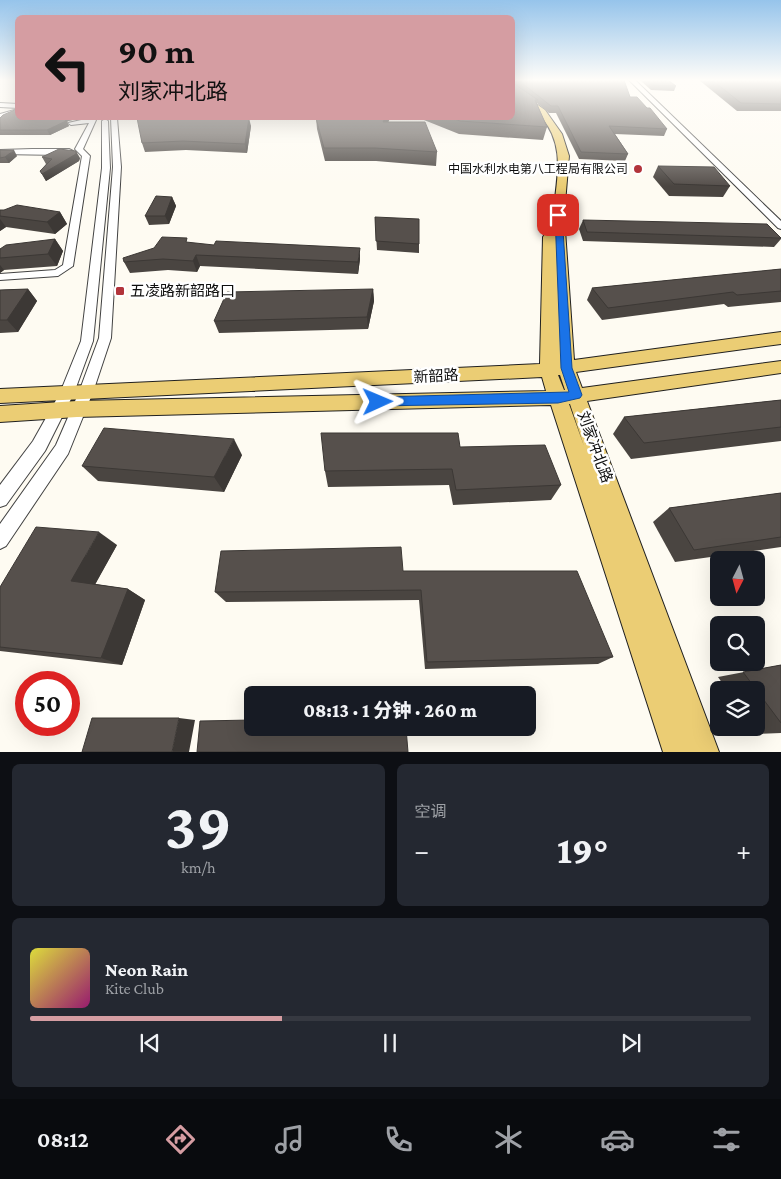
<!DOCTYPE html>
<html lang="zh">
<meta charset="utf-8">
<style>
:root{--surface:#171b24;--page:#242831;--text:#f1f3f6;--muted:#9ea1a6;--line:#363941;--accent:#d59da2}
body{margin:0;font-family:"Crimson Pro","Noto Sans SC",serif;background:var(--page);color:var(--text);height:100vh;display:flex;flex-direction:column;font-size:19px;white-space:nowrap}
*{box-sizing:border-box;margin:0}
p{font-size:16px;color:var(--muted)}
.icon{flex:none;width:28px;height:28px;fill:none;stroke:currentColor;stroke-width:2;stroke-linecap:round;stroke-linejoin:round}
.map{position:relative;height:752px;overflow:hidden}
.side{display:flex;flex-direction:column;gap:12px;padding:12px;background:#0d0f14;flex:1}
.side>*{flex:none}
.top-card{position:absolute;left:15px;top:15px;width:500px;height:105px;border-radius:8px;box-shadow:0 5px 20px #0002;background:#d59da2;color:#111;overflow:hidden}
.needle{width:32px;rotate:186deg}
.fabs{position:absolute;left:710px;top:551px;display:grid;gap:10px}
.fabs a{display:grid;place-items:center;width:55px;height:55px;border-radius:8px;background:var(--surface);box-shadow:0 5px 20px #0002;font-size:25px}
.speed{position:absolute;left:15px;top:671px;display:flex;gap:10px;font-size:25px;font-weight:700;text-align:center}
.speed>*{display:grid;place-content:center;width:65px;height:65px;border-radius:50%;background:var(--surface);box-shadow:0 5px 20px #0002;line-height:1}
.speed .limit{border:8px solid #d22;background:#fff;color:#111}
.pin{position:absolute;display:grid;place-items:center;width:42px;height:42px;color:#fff;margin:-21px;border-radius:10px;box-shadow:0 2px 8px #0006}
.me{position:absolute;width:55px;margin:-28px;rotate:89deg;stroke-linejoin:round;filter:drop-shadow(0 0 4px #0008)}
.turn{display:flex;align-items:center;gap:18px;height:105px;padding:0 20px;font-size:22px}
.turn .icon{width:65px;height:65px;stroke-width:2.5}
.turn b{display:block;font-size:35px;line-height:42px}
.big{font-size:38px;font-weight:800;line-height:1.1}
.side .card{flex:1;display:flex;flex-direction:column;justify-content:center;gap:8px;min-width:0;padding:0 18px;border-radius:8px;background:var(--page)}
.side .dial{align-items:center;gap:0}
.dial b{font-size:65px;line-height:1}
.song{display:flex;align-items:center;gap:15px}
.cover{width:60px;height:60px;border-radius:8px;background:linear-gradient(135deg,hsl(60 70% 55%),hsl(320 70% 35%))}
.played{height:5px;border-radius:2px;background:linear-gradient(90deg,var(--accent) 35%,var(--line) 35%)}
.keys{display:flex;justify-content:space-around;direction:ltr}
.heat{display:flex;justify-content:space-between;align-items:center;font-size:28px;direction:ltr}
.side .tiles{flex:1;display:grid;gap:12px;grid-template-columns:1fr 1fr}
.card:last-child{grid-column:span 2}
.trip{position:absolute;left:244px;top:686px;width:292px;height:50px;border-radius:8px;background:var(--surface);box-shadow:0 5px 20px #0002;font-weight:800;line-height:50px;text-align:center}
.menu{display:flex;height:80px;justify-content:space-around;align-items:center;background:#090b0e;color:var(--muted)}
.menu .icon{width:35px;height:35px}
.menu .active{color:var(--accent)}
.menu b{font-size:22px;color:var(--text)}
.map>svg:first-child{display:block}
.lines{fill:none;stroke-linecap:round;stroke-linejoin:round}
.minor-casing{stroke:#424242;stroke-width:2}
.major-casing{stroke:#202020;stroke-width:2}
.minor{fill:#fff;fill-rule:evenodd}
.major{fill:#ebcd74;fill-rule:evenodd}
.wall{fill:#4a4541}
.shaded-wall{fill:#3c3835}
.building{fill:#56504c;stroke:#3c3835}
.route{fill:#1a73e8;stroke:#114b97}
.poi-dot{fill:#b2343b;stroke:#fff;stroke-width:2}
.labels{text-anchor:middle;stroke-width:5;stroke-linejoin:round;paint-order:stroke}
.far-poi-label{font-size:12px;fill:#0f0f0f;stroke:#fff;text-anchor:end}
.poi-label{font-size:15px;fill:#0f0f0f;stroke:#fff;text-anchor:start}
.street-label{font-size:15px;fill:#0f0f0f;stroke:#fff}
</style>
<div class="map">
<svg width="781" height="752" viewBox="0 0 781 752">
<rect width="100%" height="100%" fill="#fefbf2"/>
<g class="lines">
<defs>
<g id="minor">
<polygon points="629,80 635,80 781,221 781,229 778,228"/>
<polygon points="0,103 18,104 18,108 0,107"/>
<polygon points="18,109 18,113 0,118 0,114"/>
<polygon points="90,118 96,118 96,120 83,149 90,156 73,266 58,276 0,280 0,274 55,270 63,265 82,156 75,149 89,123 71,125 68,123"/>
<polygon points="111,118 117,118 121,167 111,338 93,392 68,454 6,546 0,549 0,524 56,445 79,392 99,338 113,167"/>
<polygon points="105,119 108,121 110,168 93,341 74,393 45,451 6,505 0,507 0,485 33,441 60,393 81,341 102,168 102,121"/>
<polygon points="32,149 69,149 73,151 60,155 0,154 0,150"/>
</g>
<path id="major" d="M512,87l33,23 17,24 7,22 -5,59 10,145 207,-28v12l-205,28 6,16 199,-27v12l-194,28 132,351h-56l-112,-347 -474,12 -77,5v-16l77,-5 469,-10 -4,-14 -542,26v-14l540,-25 3,-127 2,-3h8c-2,-44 19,-82 -13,-119 -7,-9 -19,-15 -28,-22zM558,375h2l5,15h-1zM569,404h1l14,42z"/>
</defs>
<use href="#minor" class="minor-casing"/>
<use href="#major" class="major-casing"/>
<use href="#minor" class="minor"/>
<use href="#major" class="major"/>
</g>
<g class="wall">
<polygon points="514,80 624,80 630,97 667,129 664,136 615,134 628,154 625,161 579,159 556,113 549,113 537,103 537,104 547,127 543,140 459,134 419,118 512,118"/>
<polygon points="640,80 668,80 676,86 674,91 651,90"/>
<polygon points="699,80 781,80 781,111 737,111"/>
<polygon points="0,118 82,118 68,121 67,122 69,126 50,135 0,135"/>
<polygon points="138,118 246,118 251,126 247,153 186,150 145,152 142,143"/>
<polygon points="316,118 390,118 388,122 437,152 436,166 376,161 325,161 317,129"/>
<polygon points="0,150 17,156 9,163 0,163"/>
<polygon points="42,157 80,158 79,161 46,181 40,171 46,164"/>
<polygon points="658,166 730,186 723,197 669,196 653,177"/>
<polygon points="172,197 176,206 169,224 149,225 145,216"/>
<polygon points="0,210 60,212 67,224 55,234 6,227 0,231"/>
<polygon points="375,217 419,244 419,253 377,250"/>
<polygon points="583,220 781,238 781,239 774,247 583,241 579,229"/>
<polygon points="55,239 63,251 57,266 4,270 0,273 0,249"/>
<polygon points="189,243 360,259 358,274 200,266 197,272 168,270 130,273 124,262"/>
<polygon points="781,269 781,302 728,307 724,304 602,320 587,300 592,288"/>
<polygon points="28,289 37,301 18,332 0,333 0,290"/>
<polygon points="373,289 374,301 368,329 219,333 214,321"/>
<polygon points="781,400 781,441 631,459 613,434 624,417"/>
<polygon points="460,447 561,485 551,500 453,505 449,485 328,487 325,471"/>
<polygon points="242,455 224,492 98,481 82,466"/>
<polygon points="781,493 781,547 675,562 653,522 669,508"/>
<polygon points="117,545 95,584 128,589 145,600 122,665 0,651 0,587"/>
<polygon points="403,571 613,657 598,664 425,669 419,600 226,602 215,592"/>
<polygon points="781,665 781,733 757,734 753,728 756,728 756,690 727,690 718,677"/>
</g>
<g class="shaded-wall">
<polygon points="64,118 82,118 68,121 67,122 69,126 50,135 47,130"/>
<polygon points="249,118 251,126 247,153 245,144"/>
<polygon points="385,118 390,118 383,135 383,122"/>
<polygon points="14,150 17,156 9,163 5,157"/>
<polygon points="76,151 80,158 79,161 46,181 42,174"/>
<polygon points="172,197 176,206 169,224 165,216"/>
<polygon points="60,212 67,224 55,234 47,222"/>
<polygon points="0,219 6,227 0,231"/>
<polygon points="55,239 63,251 57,266 48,254"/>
<polygon points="360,248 360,259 358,274 358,262"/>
<polygon points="196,255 200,266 197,272 193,261"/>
<polygon points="0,265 4,270 0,273"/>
<polygon points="28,289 37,301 18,332 7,320"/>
<polygon points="373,289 374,301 368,329 367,317"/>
<polygon points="234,439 242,455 224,492 214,477"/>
<polygon points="99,532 117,545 91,592 71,581"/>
<polygon points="128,589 145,600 122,665 101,658"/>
<polygon points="179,718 195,720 189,752 172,752"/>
</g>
<g class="building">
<polygon points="513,80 513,83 538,100 535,100 547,127 460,121 452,118 512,118"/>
<polygon points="518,80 624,80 630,97 637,97 647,108 650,108 667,129 609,126 628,154 581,152 558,106 551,106"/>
<polygon points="647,80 668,80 676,86 652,85"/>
<polygon points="712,80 781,80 781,104 741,103"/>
<polygon points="17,109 18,118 64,118 66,121 47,130 0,130 0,118 3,115"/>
<polygon points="137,118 249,118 245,144 183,141 142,143"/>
<polygon points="316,118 385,118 383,122 425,122 437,152 375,148 324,148"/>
<polygon points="59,149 76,151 76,154 42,174 40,171 52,159 42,157"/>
<polygon points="0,150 14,150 5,157 0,158"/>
<polygon points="658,166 714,167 730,186 674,184"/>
<polygon points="156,196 172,197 165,216 145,216"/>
<polygon points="17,205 60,212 47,222 0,216 0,210 4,210"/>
<polygon points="375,217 419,219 419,244 376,241"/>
<polygon points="583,220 767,224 781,238 587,232"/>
<polygon points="162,237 187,238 186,242 214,245 216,241 360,248 358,262 196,255 193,261 163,259 124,262 123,258 154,248"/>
<polygon points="55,239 48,254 0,258 0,249 6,245"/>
<polygon points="781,269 781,291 737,295 733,292 608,308 592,288"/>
<polygon points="28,289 7,320 0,320 0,290"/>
<polygon points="373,289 367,317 214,321 227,292"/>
<polygon points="781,400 781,427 644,443 624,417"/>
<polygon points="104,428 234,439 214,477 82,466"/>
<polygon points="321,433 458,433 460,447 545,445 561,485 456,490 452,469 325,471"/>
<polygon points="781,493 781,537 694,550 669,508"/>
<polygon points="36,527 99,532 71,581 128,589 101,658 0,647 0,587"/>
<polygon points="401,547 403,571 577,571 613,657 427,662 421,590 215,592 221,551"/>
<polygon points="781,665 781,723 743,672"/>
<polygon points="92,718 179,718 172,752 82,752"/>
<polygon points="252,720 252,728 406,728 408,752 197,752 200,721"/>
</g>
<linearGradient id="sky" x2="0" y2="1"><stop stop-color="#96c4eb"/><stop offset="0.43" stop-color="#fffdf9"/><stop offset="1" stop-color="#fffdf9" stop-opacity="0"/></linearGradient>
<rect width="781" height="186" fill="url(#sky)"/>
<polygon class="route" points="558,212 562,215 572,368 582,395 580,398 558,403 374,406 372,402 374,399 378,397 569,392 561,368 555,215"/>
<g class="poi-dot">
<circle cx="638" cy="169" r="5"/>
<rect x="115" y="286" width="10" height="10" rx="2.5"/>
</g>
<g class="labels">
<g class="far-poi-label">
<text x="628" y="173">中国水利水电第八工程局有限公司</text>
</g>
<g class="poi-label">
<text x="130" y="296">五凌路新韶路口</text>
</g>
<g class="street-label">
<text transform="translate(436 376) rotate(-3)" y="5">新韶路</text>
<text transform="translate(595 447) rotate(70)" y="5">刘家冲北路</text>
</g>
</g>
</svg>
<div class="fabs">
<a><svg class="needle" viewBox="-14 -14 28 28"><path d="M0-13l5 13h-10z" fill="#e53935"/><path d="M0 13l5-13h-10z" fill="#9ea1a6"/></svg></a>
<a><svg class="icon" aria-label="search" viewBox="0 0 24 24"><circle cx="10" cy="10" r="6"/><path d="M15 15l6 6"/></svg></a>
<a><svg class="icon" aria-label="layers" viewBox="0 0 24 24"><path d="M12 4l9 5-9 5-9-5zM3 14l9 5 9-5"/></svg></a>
</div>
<div class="speed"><div class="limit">50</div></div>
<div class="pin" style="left:558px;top:215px;background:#d93025"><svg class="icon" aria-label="arrive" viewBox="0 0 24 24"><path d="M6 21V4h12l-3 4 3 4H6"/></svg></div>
<svg class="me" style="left:378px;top:402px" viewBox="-20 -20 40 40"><path d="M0-17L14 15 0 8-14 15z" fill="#1a73e8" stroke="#fff" stroke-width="4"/></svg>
<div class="trip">08:13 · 1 分钟 · 260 m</div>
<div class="top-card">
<div class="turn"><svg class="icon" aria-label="left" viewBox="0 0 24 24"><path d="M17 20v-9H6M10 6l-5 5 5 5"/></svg><div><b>90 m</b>刘家冲北路</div></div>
</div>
</div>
<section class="side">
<div class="tiles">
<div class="card dial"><b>39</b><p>km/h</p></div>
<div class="card"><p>空调</p>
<div class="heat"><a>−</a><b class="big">19°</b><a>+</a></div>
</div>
<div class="card">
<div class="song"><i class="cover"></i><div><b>Neon Rain</b><p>Kite Club</p></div></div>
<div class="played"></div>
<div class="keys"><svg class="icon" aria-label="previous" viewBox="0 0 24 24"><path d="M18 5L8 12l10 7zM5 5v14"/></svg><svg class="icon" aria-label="pause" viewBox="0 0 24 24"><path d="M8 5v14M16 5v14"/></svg><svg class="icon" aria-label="next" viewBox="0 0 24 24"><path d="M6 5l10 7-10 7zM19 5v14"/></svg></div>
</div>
</div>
</section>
<nav class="menu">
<b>08:12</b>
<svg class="icon active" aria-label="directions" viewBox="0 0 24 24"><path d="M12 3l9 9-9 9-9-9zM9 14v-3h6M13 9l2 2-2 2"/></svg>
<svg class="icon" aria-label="music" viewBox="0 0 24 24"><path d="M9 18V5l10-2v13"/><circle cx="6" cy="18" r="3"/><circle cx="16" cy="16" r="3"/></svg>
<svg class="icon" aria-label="phone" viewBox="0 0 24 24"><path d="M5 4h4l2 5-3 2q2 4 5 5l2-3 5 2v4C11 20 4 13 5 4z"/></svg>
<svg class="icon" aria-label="climate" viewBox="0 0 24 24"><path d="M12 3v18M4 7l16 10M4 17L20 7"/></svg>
<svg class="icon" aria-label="car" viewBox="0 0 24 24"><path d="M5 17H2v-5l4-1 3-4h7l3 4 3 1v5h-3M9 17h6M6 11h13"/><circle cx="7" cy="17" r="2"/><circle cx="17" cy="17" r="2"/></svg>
<svg class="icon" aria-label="filters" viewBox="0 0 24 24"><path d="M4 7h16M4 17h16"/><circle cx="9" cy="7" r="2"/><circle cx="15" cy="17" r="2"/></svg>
</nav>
